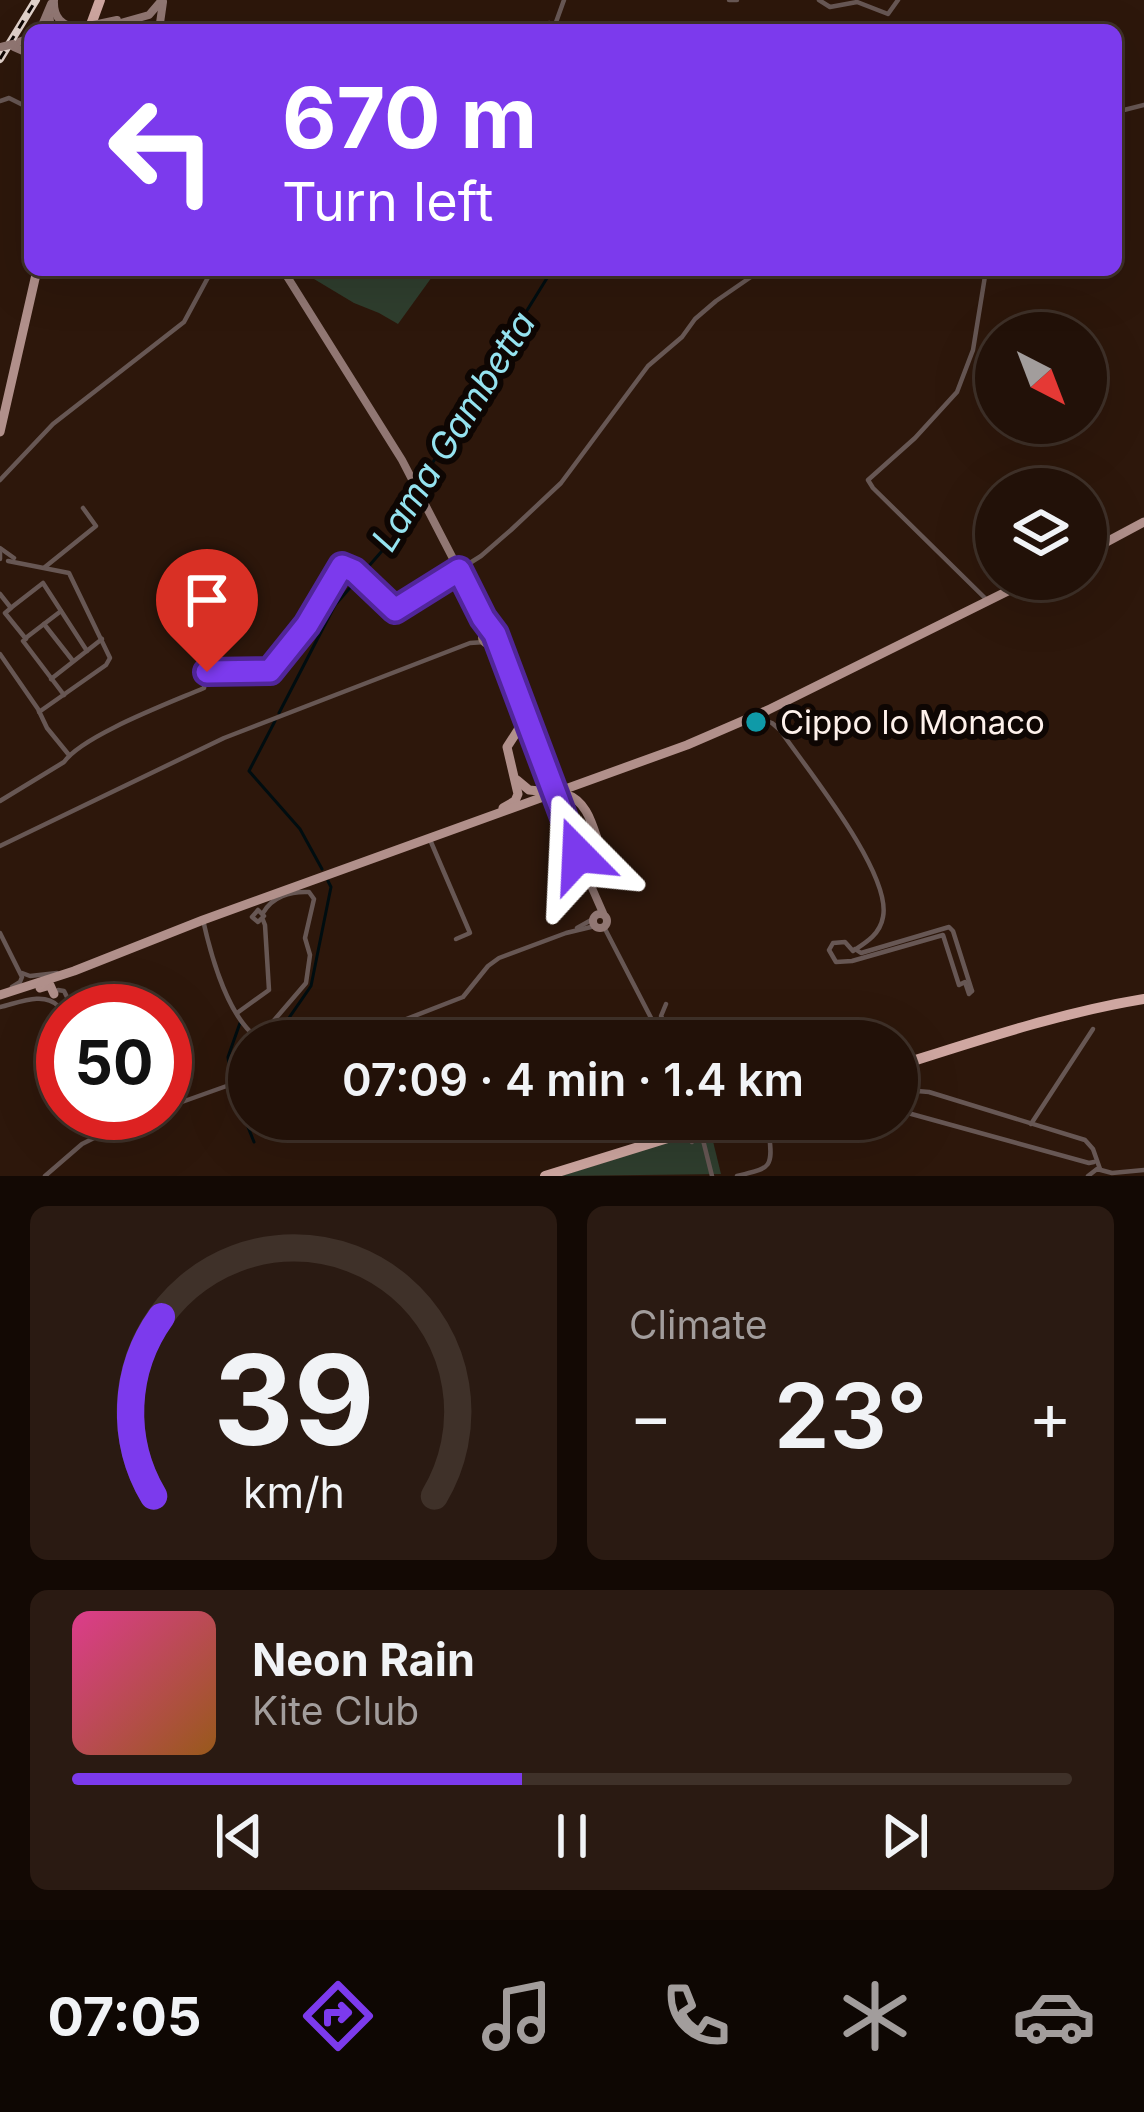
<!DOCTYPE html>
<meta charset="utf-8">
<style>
:root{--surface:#221108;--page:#2a1a12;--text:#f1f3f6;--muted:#a29d9c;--line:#3f3129;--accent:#7c3aed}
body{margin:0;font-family:Inter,sans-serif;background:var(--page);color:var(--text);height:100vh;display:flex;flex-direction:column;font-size:45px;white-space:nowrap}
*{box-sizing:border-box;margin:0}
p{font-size:39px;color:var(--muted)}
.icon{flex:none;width:66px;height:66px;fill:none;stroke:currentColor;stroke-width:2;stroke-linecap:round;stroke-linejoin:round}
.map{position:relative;height:1176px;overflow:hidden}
.details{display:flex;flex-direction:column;gap:30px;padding:30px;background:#130904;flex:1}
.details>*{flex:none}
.guide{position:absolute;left:24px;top:24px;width:1098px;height:252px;border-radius:18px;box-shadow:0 12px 48px #0002,0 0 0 3px var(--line);background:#7c3aed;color:#fff;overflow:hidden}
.needle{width:78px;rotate:138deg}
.tools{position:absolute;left:975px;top:312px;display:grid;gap:24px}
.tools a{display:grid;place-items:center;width:132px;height:132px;border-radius:50%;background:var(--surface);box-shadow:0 12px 48px #0002,0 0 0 3px var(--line);font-size:60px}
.speed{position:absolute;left:36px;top:984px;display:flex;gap:24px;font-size:60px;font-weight:700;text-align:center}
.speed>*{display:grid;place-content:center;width:156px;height:156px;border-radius:50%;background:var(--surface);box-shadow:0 12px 48px #0002,0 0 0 3px var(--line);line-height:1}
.speed .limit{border:18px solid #d22;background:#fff;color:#111}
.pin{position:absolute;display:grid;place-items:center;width:102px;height:102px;color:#fff;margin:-123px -51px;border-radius:50% 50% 50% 0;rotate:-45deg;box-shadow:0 0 12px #0007}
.pin .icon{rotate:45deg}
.me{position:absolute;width:132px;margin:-66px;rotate:339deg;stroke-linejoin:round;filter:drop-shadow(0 0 9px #0008)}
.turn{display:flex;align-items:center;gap:42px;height:252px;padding:0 60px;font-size:54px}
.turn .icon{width:156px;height:156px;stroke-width:2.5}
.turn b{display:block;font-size:84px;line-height:102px}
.big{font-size:90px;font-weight:600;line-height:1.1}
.details .card{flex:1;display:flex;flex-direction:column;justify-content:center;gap:18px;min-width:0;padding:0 42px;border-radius:18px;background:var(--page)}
.details .dial{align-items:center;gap:0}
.dial svg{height:312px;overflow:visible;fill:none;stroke:var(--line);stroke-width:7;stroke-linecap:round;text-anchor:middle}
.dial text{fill:var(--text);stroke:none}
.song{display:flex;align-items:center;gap:36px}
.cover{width:144px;height:144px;border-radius:18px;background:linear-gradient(135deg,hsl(330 70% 55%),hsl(30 70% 35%))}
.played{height:12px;border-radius:6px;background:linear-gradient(90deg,var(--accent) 45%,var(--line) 45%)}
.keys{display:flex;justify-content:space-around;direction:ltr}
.heat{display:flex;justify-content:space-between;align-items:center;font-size:66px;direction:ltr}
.details .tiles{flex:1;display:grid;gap:30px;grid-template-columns:1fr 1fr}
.card:last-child{grid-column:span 2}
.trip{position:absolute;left:228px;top:1020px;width:690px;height:120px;border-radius:60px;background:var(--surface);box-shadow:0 12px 48px #0002,0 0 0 3px var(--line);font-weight:600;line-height:120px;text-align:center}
.tab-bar{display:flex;height:192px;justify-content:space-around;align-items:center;background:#0e0703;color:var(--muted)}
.tab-bar .icon{width:84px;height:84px}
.tab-bar .current{color:var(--accent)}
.tab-bar b{font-size:54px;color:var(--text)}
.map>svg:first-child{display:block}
.green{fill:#2f3e2e}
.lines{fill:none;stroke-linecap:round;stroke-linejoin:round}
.stream{stroke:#000d10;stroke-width:3}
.street{stroke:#675754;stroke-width:4.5}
.secondary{stroke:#917773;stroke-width:8}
.primary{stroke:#b1908b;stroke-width:9}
.highway{stroke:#cfa7a1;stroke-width:10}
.rail-casing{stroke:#e0d1ca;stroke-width:8}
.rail{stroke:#0e0603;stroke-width:3;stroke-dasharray:9;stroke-linecap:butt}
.street-bridge{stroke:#675754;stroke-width:4.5}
.secondary-bridge{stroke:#917773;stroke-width:8}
.route-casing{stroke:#51269a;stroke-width:30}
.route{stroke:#7c3aed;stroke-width:21}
.culture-dot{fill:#0f9aa8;stroke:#0e0603;stroke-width:4.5}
.labels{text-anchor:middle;stroke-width:12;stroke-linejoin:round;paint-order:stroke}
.poi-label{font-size:33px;fill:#fef1eb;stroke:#0e0603;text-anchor:start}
.water-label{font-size:36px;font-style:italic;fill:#95e3f0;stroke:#0e0603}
</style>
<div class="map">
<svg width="1144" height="1176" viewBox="0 0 1144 1176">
<rect width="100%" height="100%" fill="#2d170b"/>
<g class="green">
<polygon points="299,270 437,270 398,324 379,313 354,303"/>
<polygon points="710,1129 721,1174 561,1176"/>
</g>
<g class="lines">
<g class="stream">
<polyline points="279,713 335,605 395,536 417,488 552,270"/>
<polyline points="275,721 249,771 300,829 322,869"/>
<polyline points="273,1041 311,986 331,887 328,881"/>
<polyline points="231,1080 228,1057 240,1023"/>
<polyline points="232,1087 254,1142"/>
</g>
<g class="street">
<polyline points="729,0 737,0"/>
<polyline points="819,0 830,7 857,2 888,14 898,0"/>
<polyline points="535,30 549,23 555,25 564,0"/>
<polyline points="0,101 9,98 27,107"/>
<polyline points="1116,112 1144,105"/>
<polyline points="986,270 973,350 957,392 915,438 868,480 873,488 987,600"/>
<polyline points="0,480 53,424 184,322 212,270"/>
<polyline points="0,548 14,558"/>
<polyline points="0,553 0,559"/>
<polyline points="8,561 69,573 110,658 106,665 39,712"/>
<polyline points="45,567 96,526 83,508"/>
<polyline points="0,594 11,608 5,613 26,639 23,641 64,695"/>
<polyline points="12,607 43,583 87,651"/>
<polyline points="44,624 73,661"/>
<polyline points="27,637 61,611"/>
<polyline points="0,654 38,709 47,728 69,755"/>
<polyline points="51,679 102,639"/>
<path d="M758,718l14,5 8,7c26,38 112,143 103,187 -3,17 -16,25 -30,34l-8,-9 -12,1 -4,7 7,12 16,-1 91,-26 16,50 6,-3 4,12 3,-3"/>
<polyline points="779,723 784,706"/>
<path d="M0,801l64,-39c19,-27 108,-60 140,-74l3,-16 63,-1 37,-46 18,-34 17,-26c22,10 37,28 53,45l86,-54 30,-26 50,-47 87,-117 34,-29 13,-18 21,-18 45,-31"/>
<polyline points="431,842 470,933 456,939"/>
<polyline points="0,846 224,738 470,643 485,642"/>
<polygon points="258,910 264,916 258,922 252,917"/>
<path d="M203,920c8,36 26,102 59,121"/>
<polyline points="604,927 663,1041"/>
<polyline points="577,928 593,919"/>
<polyline points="0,933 22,977 20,982 12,987"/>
<polyline points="855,949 861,953 949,927 953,931 972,991"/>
<polyline points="22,973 30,976 57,973"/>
<polyline points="53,994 58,990 64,991 68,999 88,1011"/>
<polyline points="666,1004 661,1016 675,1041"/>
<path d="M0,1007c18,-4 44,-16 58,-1l22,-1"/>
<polyline points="237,1013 269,990 265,925 263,920"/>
<path d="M258,1039l48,-56 4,-28 -5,-17 9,-39 -5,-7c-19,-1 -37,5 -46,21"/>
<path d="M299,1041c38,-14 94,-3 136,0"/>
<polyline points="350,1041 463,997 488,966 499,958 566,933 595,926"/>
<polyline points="897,1095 917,1091 929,1092 1085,1140 1093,1149 1100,1169"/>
<polyline points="165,1108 249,1078"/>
<polyline points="897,1110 1089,1163 1094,1162"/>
<polyline points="106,1120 111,1127 119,1125 121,1118 115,1113"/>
<polyline points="1031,1124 1093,1029"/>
<polyline points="118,1126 153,1113"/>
<polyline points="702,1136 712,1176"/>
<polyline points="761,1137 821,1119"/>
<polyline points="45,1176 82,1144 116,1127"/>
<path d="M737,1176c31,-8 37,-6 32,-41"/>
<polyline points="1088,1176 1097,1169 1112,1173 1144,1170"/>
</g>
<g class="secondary">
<path d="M54,0c-1,18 8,26 25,28"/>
<polyline points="49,13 51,30"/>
<polyline points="117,24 149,15 162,0"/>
<polyline points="40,30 51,4"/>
<polyline points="159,30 163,2"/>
<polyline points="13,44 30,38"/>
<polyline points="14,47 30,54"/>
<polyline points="30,93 27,107 30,118"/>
<polyline points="283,270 402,460 490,630"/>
<circle cx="489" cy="637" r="7"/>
<polyline points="496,638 527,723"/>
<polyline points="531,731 523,736 518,728 524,723 530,726 551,783"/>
<polyline points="558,804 582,870"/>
<polyline points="591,875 592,888 603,913"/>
<circle cx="600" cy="921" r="7"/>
</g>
<g class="primary">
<polyline points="0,432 37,270"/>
<polyline points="1086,553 1144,522"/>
<polyline points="517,780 529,790 550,792"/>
<path d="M565,794c24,7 28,35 36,56l-8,23"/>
<polyline points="503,808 515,801 518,794 507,747 518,730"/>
<polyline points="40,988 50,985 54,994"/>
<polyline points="0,995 74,971 203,920 687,745 768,710 1032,579"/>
</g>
<g class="highway">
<polyline points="89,30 100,0"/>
<path d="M897,1066c82,-26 162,-53 247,-67"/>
<polyline points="545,1176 729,1119"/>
</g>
<defs>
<polyline id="rail" points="0,59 36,0"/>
</defs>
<use href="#rail" class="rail-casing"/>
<use href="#rail" class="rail"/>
<polyline class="street-bridge" points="685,1119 692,1142"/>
<g class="secondary-bridge">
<polyline points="79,28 117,20"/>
<polyline points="1,47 13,44"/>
<polyline points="551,783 558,804"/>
</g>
</g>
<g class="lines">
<defs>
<polyline id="route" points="207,672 270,671 307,625 342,566 354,571 395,610 459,570 483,618 495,634 578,855"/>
</defs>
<use href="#route" class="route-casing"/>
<use href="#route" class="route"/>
</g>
<circle class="culture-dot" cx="756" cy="722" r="12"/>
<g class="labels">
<g class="poi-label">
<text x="780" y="734">Cippo lo Monaco</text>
</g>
<g class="water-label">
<text transform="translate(453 431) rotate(-58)" y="13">Lama Gambetta</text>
</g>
</g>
</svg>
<div class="tools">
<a><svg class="needle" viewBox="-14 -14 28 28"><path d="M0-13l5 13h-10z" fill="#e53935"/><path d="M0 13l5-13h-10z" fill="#a29d9c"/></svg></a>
<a><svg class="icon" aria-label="layers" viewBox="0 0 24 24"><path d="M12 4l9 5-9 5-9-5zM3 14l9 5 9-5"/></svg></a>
</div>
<div class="speed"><div class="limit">50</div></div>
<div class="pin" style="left:207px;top:672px;background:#d93025"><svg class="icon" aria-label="arrive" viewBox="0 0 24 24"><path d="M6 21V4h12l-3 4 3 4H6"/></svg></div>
<svg class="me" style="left:578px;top:855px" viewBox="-20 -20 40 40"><path d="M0-17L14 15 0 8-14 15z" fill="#7c3aed" stroke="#fff" stroke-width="4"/></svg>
<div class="trip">07:09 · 4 min · 1.4 km</div>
<div class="guide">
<div class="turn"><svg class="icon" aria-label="left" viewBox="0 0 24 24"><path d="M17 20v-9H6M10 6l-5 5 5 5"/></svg><div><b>670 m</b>Turn left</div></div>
</div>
</div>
<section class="details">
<div class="tiles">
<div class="card dial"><svg viewBox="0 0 100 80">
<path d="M14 69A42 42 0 1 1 86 69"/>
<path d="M14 69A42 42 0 0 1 16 23" stroke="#7c3aed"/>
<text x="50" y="56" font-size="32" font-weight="700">39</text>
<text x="50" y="72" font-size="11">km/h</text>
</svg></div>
<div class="card"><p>Climate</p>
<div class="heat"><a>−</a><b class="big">23°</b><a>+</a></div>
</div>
<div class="card">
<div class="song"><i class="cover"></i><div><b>Neon Rain</b><p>Kite Club</p></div></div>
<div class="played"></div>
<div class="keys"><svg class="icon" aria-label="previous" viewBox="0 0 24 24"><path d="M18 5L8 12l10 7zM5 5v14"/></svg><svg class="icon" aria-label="pause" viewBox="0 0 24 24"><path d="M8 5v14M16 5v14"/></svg><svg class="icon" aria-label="next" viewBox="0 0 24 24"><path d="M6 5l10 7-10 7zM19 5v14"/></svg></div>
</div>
</div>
</section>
<nav class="tab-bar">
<b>07:05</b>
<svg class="icon current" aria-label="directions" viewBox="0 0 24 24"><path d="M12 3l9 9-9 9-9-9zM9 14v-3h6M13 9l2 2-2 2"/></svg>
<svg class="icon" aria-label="music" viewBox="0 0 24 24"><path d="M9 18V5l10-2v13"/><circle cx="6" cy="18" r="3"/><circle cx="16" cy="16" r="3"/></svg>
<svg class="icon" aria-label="phone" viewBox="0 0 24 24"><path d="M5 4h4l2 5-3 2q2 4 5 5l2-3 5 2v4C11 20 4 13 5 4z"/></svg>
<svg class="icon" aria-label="climate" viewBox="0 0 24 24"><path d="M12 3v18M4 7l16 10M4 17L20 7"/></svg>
<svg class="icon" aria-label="car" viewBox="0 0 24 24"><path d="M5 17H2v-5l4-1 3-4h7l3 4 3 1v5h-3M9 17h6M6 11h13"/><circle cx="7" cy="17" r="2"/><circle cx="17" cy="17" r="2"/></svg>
</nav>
